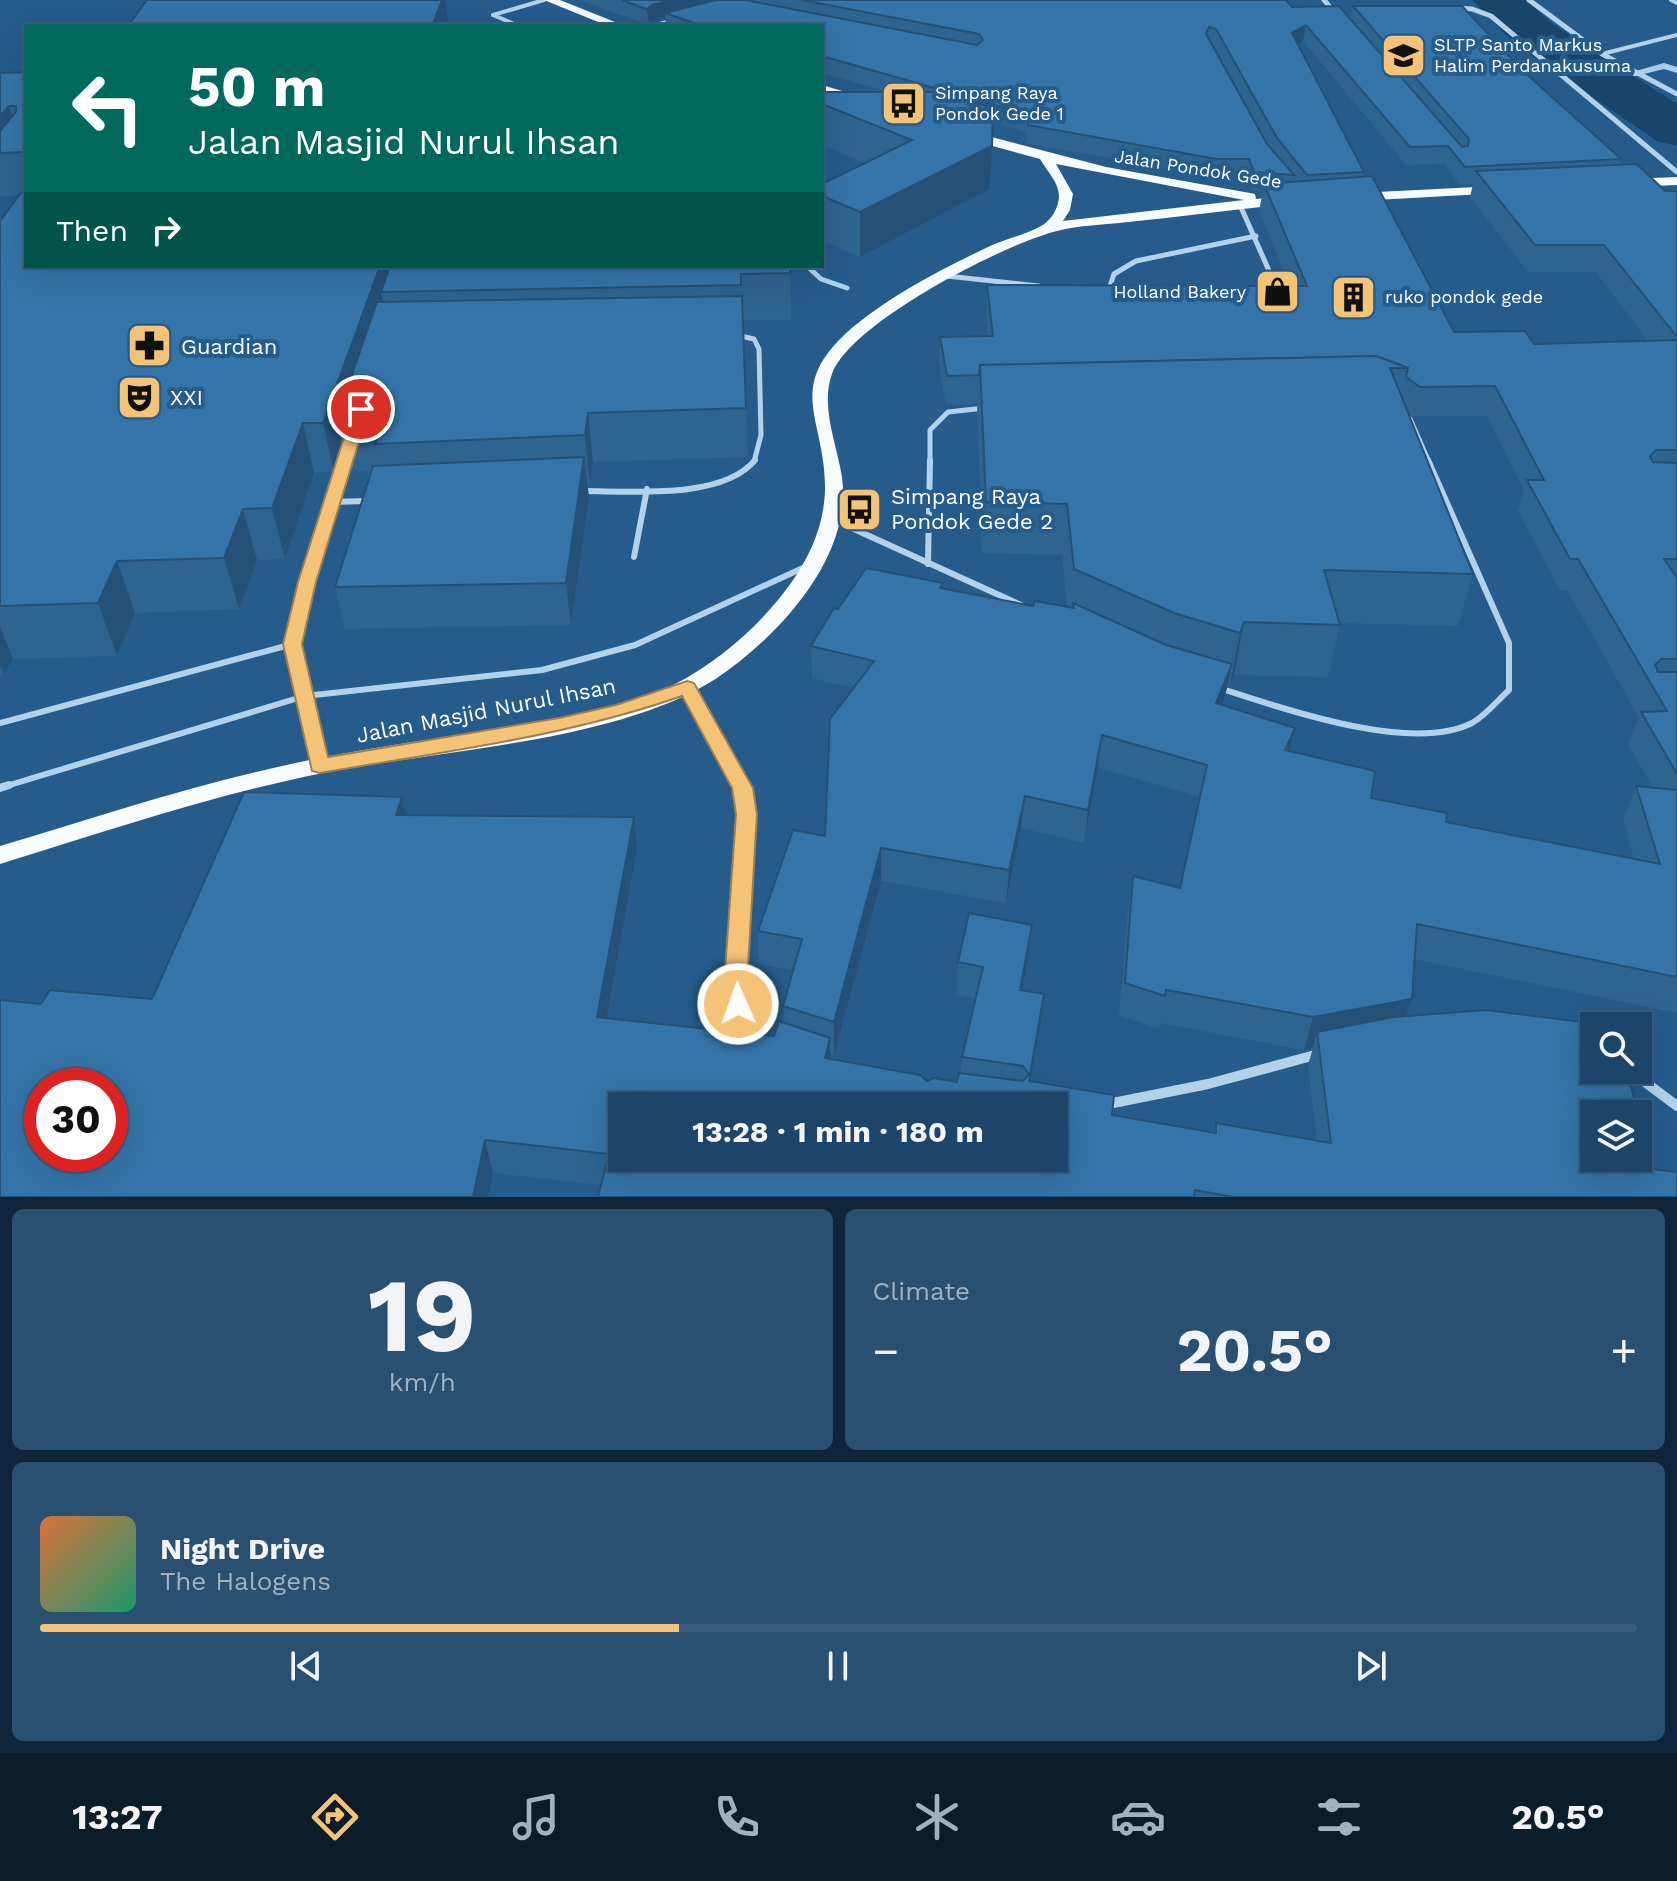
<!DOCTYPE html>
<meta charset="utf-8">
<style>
:root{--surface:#1c4569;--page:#294f71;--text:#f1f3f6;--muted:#a0b1c0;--line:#3a5d7d;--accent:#f4c378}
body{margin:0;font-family:"Work Sans",sans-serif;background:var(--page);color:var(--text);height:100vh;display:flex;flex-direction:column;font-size:30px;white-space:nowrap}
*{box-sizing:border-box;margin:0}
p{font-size:26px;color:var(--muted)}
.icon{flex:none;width:44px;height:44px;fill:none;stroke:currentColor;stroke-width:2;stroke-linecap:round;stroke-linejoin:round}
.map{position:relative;height:1197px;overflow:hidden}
.sheet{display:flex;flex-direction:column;gap:12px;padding:12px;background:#0f263a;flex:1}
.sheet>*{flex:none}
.guide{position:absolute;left:24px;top:24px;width:800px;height:244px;border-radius:0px;box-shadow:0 8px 32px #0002,0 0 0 2px var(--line);background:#00695c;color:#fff;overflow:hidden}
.fabs{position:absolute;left:1580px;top:1012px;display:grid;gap:16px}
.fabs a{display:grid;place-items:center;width:72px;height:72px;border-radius:0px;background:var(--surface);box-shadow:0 8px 32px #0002,0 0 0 2px var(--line);font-size:40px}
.speed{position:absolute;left:24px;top:1068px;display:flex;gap:16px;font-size:40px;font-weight:700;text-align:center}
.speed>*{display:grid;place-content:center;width:104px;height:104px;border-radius:50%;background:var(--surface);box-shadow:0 8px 32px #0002,0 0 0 2px var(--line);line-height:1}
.speed .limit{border:12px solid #d22;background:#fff;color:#111}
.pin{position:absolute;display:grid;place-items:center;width:68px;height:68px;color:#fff;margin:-34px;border:4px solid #fff;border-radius:50%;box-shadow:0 2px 8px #0007}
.me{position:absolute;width:88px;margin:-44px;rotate:358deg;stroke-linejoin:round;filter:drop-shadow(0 0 6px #0008)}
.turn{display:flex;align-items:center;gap:28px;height:168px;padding:0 32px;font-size:36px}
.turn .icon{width:104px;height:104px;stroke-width:2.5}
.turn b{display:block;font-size:56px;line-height:68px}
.then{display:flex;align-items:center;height:76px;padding:0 32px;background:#0003;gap:16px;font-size:30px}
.big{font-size:60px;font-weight:700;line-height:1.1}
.sheet .widget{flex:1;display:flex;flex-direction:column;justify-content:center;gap:12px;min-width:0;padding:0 28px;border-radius:12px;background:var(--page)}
.sheet .dial{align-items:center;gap:0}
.dial b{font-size:104px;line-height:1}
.song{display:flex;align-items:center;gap:24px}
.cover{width:96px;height:96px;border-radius:12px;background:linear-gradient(135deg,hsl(20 70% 55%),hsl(160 70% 35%))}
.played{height:8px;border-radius:4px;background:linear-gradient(90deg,var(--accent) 40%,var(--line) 40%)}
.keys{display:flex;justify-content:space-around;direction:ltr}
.heat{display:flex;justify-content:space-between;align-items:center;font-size:44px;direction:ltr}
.sheet .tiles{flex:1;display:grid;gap:12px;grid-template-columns:1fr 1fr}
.widget:last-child{grid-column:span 2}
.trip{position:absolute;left:608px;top:1092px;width:460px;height:80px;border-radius:0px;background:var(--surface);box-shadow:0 8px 32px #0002,0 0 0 2px var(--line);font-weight:700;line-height:80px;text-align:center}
.dock{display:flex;height:128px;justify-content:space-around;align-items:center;background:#0b1c2a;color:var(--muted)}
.dock .icon{width:56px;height:56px}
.dock .current{color:var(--accent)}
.dock b{font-size:36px;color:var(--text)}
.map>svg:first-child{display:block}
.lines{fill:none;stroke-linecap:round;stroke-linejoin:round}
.stream{fill:#a8ceeb;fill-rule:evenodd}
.river{fill:#1a456b;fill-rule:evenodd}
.service-far3{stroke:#b3d2ea;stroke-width:4}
.service-far2{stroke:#b3d2ea;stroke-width:5}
.service-far1{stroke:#b3d2ea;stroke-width:6}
.service{stroke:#b3d2ea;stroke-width:8}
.minor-far2{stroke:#b3d2ea;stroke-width:5}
.minor-far1{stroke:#b3d2ea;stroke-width:8}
.minor{stroke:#b3d2ea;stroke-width:10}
.primary{fill:#f7fbfe;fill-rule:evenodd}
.wall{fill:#2e6490;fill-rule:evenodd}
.shaded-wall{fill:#255176}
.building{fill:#3574a8;stroke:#255176;stroke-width:2;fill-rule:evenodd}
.route{fill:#f4c378;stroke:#9f7f4e;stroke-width:2}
.labels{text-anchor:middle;stroke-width:8;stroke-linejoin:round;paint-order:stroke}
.far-poi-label{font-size:18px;fill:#fff;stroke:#255c8c;text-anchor:start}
.far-street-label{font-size:18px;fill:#fff;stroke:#255c8c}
.poi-label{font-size:22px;fill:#fff;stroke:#255c8c;text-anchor:start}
.street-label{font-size:22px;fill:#fff;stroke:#255c8c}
</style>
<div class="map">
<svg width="1677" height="1197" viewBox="0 0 1677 1197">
<rect width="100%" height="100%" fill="#255c8c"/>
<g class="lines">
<polygon class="stream" points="1664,63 1677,67 1677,73 1664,69 1604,84 1600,81"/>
<polygon class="river" points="1472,0 1526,0 1553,24 1677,104 1677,146 1657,141 1517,46"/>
<g class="service-far3">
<polyline points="1671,0 1677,3"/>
<polyline points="493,15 544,0"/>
<polyline points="493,15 519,26"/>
<polyline points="1602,54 1677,35"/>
</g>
<g class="service-far2">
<polyline points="1240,205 1270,273 1269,280 1257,289"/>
<polyline points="807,266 821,279 847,288"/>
<polyline points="947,276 1039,286"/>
<polyline points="1108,292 1114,274 1136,261 1256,236"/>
<polyline points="736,335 754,339 759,349 761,435 754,462"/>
<polyline points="1410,419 1429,462"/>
<polyline points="344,462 347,452"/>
<polyline points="930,462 930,430 948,412 985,408"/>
</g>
<g class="service-far1">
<path d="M582,491c48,0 141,9 173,-31"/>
<polyline points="331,502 367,501"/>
<polyline points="834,520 1021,605"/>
<polyline points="634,557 647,489"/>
<polyline points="928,564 930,460"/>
<path d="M1219,688c62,20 192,66 253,35 14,-8 25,-22 37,-33v-47l-81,-183"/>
<polyline points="0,723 293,644"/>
<polyline points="320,766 293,644 300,608 345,460"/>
<polyline points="3,787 305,696 542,670 635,645 805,567"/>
</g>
<polyline class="service" points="0,788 9,785"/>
<g class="minor-far2">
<polyline points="1324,0 1335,13"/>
<polyline points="1529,0 1602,54 1677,94"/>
<polyline points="1454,8 1472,9 1491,16 1677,172"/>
<polyline points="654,26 673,21"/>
</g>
<polyline class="minor-far1" points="687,687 742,787"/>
<g class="minor">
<path d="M740,785c23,62 -24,185 5,236 3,6 13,12 18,17"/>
<polyline points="1629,1070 1677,1106"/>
<polyline points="1103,1105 1208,1084 1319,1054"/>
<polyline points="903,1197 912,1158"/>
</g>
<g class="primary">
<polygon points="544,0 560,0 625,26 608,26"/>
<polygon points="822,85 859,96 861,99 855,103 822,93"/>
<path d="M965,130l141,37 144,26 5,1 1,5 23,-2 7,4 -7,4c-50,5 -101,12 -151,17 -23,3 -49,3 -71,9 -53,13 -207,92 -225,143 -12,32 5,71 10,103 11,80 -64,160 -125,201 -98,64 -278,72 -394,95 -110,22 -216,58 -323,91v-18c93,-28 186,-59 282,-80 86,-20 174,-29 260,-45 44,-9 91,-17 131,-36 40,-20 77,-51 105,-85 26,-31 46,-69 47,-110 1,-73 -43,-102 28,-163 40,-33 89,-58 135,-80 17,-8 37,-12 53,-21 8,-4 15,-14 17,-23 5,-17 -10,-30 -18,-44l-80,-22v-6zM1056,164l188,36 -181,21 7,-11 3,-16z"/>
<polygon points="1677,177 1677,185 1629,187 1622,183 1629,179"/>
<polygon points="1497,186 1504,190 1502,193 1357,201 1350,197 1357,193"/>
</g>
</g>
<g class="wall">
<path d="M579,0h166l9,2v-2h532l6,7 58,13 3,-14 171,66 97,87 -2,6 46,26h12v822l-263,-54 -2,40 -6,17 245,153 26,28h-1079l3,-12 -108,-12 -452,-169 111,-5 250,-202 4,18 228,2 3,32 -30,169 167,18 10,-13 -1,-17 10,-36 -34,-6 -1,-33 67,-95 28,-148 -41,-10 -1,-32 27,-37 105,-20 90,17 34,1 -5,-52 -80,-2 -5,-149 -31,1 -7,-39 1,-29 48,-1 -2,-23 1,-28 303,1 -31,-75 4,-20 -12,-1 -5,-13h-32l-188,-34 1,-11 -35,-10 -3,67 -129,68 -38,-17v-56l43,-21 -43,-18v-53h66l-66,-19v-47h-156l-1,-8 -12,3 -4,4zM1303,41l103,124 38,-1 16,21 13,-1 -3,13 58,75h68l52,69 -114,3 -80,-12 -91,-155 1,-5 -66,-128zM1212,45h2l48,89zM1408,413l4,3h75l37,74 -6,21 42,79h7l72,128 -11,26 25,44 -17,-2 -13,33 11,40 -188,-37 -75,-24 -82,-47 -67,-46 6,-20h2l4,-10 94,2 12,-52v-2l118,3 15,-52zM1098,768l102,29 -20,91 -47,-12 -5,32 -9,107 40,14 1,-6 144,27 9,-2 -5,17 9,76 -101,-18 -2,10 -102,-18 -81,-34 13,-87 -22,-3 6,-33 4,-33 -74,37 -2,33 20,4 -14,58 -1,16 -4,9 -30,-1 -97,-22v-5l4,1 47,-174 125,22 15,-75 63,15zM622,1106h432l-151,67 -2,-3 3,-12h-282z"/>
<polygon points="26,72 26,266 790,266 791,320 742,320 748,457 593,462 590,485 587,485 589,497 571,625 345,629 335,587 372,471 347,472 342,449 334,472 314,473 285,559 257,560 239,609 135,613 117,656 13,659 4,674 0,675 0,221 19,196 0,196 0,73"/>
</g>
<g class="shaded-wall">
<polygon points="442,0 445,0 449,26 433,26"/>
<polygon points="671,0 736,0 665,13 665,17 653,21 649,25 647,9 652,5"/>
<polygon points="1306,25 1303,41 1290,50 1292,33"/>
<polygon points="9,106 22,148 0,153 0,116"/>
<polygon points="992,146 989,189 860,257 860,212"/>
<polygon points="380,266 404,266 381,292 386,319 336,422 342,449 334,472 323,423"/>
<polygon points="588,413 593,462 590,485 585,435"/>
<polygon points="303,423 314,473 285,559 272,508"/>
<polygon points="584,457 589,497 571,625 566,583"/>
<polygon points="243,509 257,560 239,609 224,558"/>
<polygon points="117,561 135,613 117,656 98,603"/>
<polygon points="1244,622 1234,675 1230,685 1240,633"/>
<polygon points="0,627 13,659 4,674 0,664"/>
<polygon points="1232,664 1225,696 1210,736 1216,703"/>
<polygon points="1295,728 1287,760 1285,750"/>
<polygon points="1102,735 1098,768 1084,843 1088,810"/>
<polygon points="1025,796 1021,828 1006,903 1009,870"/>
<polygon points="402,797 409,830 396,815"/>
<polygon points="634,817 637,849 601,1050 597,1017"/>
<polygon points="881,848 881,881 834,1055 834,1022"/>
<polygon points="1032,925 1028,958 1016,1023 1020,990"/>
<polygon points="1044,994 1040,1027 1026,1106 1029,1081"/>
<polygon points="1412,999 1400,1032 1317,1032 1313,1048 1304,1050 1313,1017"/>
<polygon points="830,1038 830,1070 825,1058"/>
<polygon points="485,1140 493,1173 488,1197 473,1197"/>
<polygon points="898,1158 904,1158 895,1196 896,1164"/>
</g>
<g class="building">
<polygon points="147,0 442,0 432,26 620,25 620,26 128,26"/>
<polygon points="621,0 671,0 652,5 647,9"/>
<polygon points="716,0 745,0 977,45 983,40 979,34 802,0 1286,0 1292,7 1339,6 1462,147 1468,146 1469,139 1353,6 1462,6 1524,72 1621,159 1465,167 1448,146 1410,147 1306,25 1292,33 1364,172 1307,175 1277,138 1216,29 1209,27 1206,34 1267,144 1294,175 1254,172 1249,159 1216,159 1028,125 1029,115 822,56 822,26 703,26 665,13"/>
<polygon points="26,72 26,152 0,153 0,131 16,112 16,106 9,106 0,116 0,73"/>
<polygon points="822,92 939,92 993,108 992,146 860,212 822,196 822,184 912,140 822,104"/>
<polygon points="1637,164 1665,191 1677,191 1677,337 1604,245 1535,245 1476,171"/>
<polygon points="1372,176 1454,332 1525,331 1534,344 1677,340 1677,450 1656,450 1650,456 1653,462 1677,463 1677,559 1664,559 1677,578 1677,659 1661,659 1655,665 1658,672 1677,672 1677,774 1641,712 1667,711 1578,559 1570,559 1527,480 1544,480 1495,386 1420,387 1406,377 1408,368 1376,356 980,365 979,375 947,376 940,337 993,336 987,285 1307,286 1264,184"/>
<polygon points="26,186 26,266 380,266 323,423 303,423 272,508 243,509 224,558 117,561 98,603 0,606 0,221"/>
<polygon points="390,266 790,266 790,273 741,274 741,285 381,292"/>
<polygon points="742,296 746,408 588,413 585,435 375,444 383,420 336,422 377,302"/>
<polygon points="1376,356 1408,368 1390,368 1473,574 1324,570 1340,625 1244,622 1240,633 1174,613 1074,569 1067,504 986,502 980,365"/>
<polygon points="584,457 566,583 335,587 373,466"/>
<polygon points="866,568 943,583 940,588 1033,606 1035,601 1074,608 1073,603 1166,645 1232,664 1216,703 1295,728 1285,750 1375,771 1371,798 1447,813 1446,822 1660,864 1636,786 1677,790 1677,977 1417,924 1412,999 1313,1017 1166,990 1165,996 1125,983 1133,876 1180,888 1207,765 1102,735 1088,810 1025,796 1009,870 881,848 834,1022 783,1006 802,939 758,931 793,830 825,836 830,719 874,661 811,646 834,608 838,609"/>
<path d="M244,792l158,5 -6,18 238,2 -37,200 177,19 5,-15 51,17 -5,20 95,17 7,6 7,-3 23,4 2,-9 64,8 6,-7 -6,-8 -61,-9 21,-90 -25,-5 11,-49 63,12 -12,65 24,4 -15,87 85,14 -2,20 104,18v-10l115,20 -14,-111 77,-15 92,-7 128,16h-20v44h33l11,44h-44v44h44v-44l13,55 26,3v25h-444l-38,-7 -1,7h-596l11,-43 -124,-14 -12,57h-473v-197l41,4 9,-14 102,9zM42,1086h68v68h-68zM622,1106h432v52h-140l-2,9 -9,6 -7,-9 2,-6h-276z"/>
</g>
<path class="route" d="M361,404l8,5 -53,173 -14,62 26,113 231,-39 57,-13 71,-24 7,2 59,105 4,26 -10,171 3,19 -3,7 -9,3 -8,-3 -6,-26 12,-171 -4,-26 -50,-92c-117,41 -241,56 -362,77l-8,-2 -29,-127 15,-62 55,-173z"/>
<defs>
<symbol id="school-square" viewBox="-11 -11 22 22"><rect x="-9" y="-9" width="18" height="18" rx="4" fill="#f4c378" stroke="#255c8c"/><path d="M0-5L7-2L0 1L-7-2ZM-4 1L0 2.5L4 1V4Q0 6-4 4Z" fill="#111"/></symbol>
<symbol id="bus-square" viewBox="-11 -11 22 22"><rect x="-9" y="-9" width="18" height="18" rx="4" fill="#f4c378" stroke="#255c8c"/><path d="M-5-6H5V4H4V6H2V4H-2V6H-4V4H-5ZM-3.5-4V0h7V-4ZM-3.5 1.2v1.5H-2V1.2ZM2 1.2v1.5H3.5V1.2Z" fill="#111"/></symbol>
<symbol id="shop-square" viewBox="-11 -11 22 22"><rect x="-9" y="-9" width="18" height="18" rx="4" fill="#f4c378" stroke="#255c8c"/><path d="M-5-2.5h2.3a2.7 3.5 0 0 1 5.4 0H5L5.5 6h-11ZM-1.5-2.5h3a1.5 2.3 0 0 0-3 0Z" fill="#111"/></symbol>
<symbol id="building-square" viewBox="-11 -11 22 22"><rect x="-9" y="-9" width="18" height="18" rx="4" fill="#f4c378" stroke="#255c8c"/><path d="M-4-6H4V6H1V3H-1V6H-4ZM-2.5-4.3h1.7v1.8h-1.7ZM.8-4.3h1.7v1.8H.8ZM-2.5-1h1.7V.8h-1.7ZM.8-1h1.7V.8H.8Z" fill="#111"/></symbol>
<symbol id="pharmacy-square" viewBox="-11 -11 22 22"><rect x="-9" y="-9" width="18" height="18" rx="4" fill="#f4c378" stroke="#255c8c"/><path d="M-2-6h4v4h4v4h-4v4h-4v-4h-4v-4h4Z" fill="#111"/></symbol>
<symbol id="theatre-square" viewBox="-11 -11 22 22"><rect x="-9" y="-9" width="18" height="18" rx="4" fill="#f4c378" stroke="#255c8c"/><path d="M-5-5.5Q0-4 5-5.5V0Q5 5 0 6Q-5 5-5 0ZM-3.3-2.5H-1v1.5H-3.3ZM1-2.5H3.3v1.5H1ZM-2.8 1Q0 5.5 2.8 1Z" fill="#111"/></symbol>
</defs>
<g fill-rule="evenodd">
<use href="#school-square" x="1378" y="30" width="51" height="51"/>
<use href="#bus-square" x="878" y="78" width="51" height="51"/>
<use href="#shop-square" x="1252" y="266" width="51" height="51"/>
<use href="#building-square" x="1328" y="272" width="51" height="51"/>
<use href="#pharmacy-square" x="124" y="320" width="51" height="51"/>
<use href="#theatre-square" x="114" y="372" width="51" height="51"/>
<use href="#bus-square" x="834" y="484" width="51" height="51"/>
</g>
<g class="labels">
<g class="far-poi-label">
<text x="1434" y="51">SLTP Santo Markus<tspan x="1434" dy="21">Halim Perdanakusuma</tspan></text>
<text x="935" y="99">Simpang Raya<tspan x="935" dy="21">Pondok Gede 1</tspan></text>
<text x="1246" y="298" text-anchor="end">Holland Bakery</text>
<text x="1385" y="303">ruko pondok gede</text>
</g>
<g class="far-street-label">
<text transform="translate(1198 169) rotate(9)" y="6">Jalan Pondok Gede</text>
</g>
<g class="poi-label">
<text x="181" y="354">Guardian</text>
<text x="170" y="405">XXI</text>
<text x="891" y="504">Simpang Raya<tspan x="891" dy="25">Pondok Gede 2</tspan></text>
</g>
<g class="street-label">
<text transform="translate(486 710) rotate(-11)" y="8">Jalan Masjid Nurul Ihsan</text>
</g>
</g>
</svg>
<div class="fabs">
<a><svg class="icon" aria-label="search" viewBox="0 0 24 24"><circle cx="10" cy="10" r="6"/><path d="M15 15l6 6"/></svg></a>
<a><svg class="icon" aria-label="layers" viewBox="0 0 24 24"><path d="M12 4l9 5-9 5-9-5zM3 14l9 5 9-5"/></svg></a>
</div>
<div class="speed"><div class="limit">30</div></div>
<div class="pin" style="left:361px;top:409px;background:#d93025"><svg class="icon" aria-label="arrive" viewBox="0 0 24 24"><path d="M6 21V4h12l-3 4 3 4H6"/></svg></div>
<svg class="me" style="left:738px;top:1004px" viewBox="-20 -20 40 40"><circle r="17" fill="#f4c378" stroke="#fff" stroke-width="3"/><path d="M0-11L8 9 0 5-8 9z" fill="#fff"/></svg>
<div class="trip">13:28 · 1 min · 180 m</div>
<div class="guide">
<div class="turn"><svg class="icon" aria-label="left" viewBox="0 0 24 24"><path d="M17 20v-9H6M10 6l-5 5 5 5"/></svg><div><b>50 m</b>Jalan Masjid Nurul Ihsan</div></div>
<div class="then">Then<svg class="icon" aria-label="right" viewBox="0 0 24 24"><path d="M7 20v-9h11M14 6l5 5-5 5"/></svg></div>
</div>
</div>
<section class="sheet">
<div class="tiles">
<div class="widget dial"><b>19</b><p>km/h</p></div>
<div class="widget"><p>Climate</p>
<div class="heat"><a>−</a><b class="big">20.5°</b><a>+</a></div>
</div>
<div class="widget">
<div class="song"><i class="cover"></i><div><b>Night Drive</b><p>The Halogens</p></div></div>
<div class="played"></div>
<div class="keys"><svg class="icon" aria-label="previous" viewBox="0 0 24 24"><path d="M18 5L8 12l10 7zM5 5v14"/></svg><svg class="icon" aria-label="pause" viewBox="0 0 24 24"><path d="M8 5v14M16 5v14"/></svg><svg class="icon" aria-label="next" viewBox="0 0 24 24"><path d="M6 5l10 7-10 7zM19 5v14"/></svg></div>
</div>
</div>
</section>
<nav class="dock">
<b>13:27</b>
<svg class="icon current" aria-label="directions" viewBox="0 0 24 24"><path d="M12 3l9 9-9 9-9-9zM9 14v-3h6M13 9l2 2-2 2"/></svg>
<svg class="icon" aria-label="music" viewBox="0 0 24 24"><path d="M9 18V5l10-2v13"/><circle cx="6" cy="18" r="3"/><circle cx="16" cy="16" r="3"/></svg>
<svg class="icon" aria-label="phone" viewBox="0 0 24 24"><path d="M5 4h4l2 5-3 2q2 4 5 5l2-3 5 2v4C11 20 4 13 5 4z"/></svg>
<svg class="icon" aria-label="climate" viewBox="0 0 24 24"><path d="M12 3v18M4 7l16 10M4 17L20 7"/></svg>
<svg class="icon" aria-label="car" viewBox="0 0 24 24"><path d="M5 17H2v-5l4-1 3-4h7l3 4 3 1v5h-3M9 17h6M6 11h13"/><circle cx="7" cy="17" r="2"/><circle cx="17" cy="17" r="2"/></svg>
<svg class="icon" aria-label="filters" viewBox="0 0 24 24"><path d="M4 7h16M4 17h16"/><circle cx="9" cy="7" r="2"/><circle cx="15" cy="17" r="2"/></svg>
<b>20.5°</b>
</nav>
